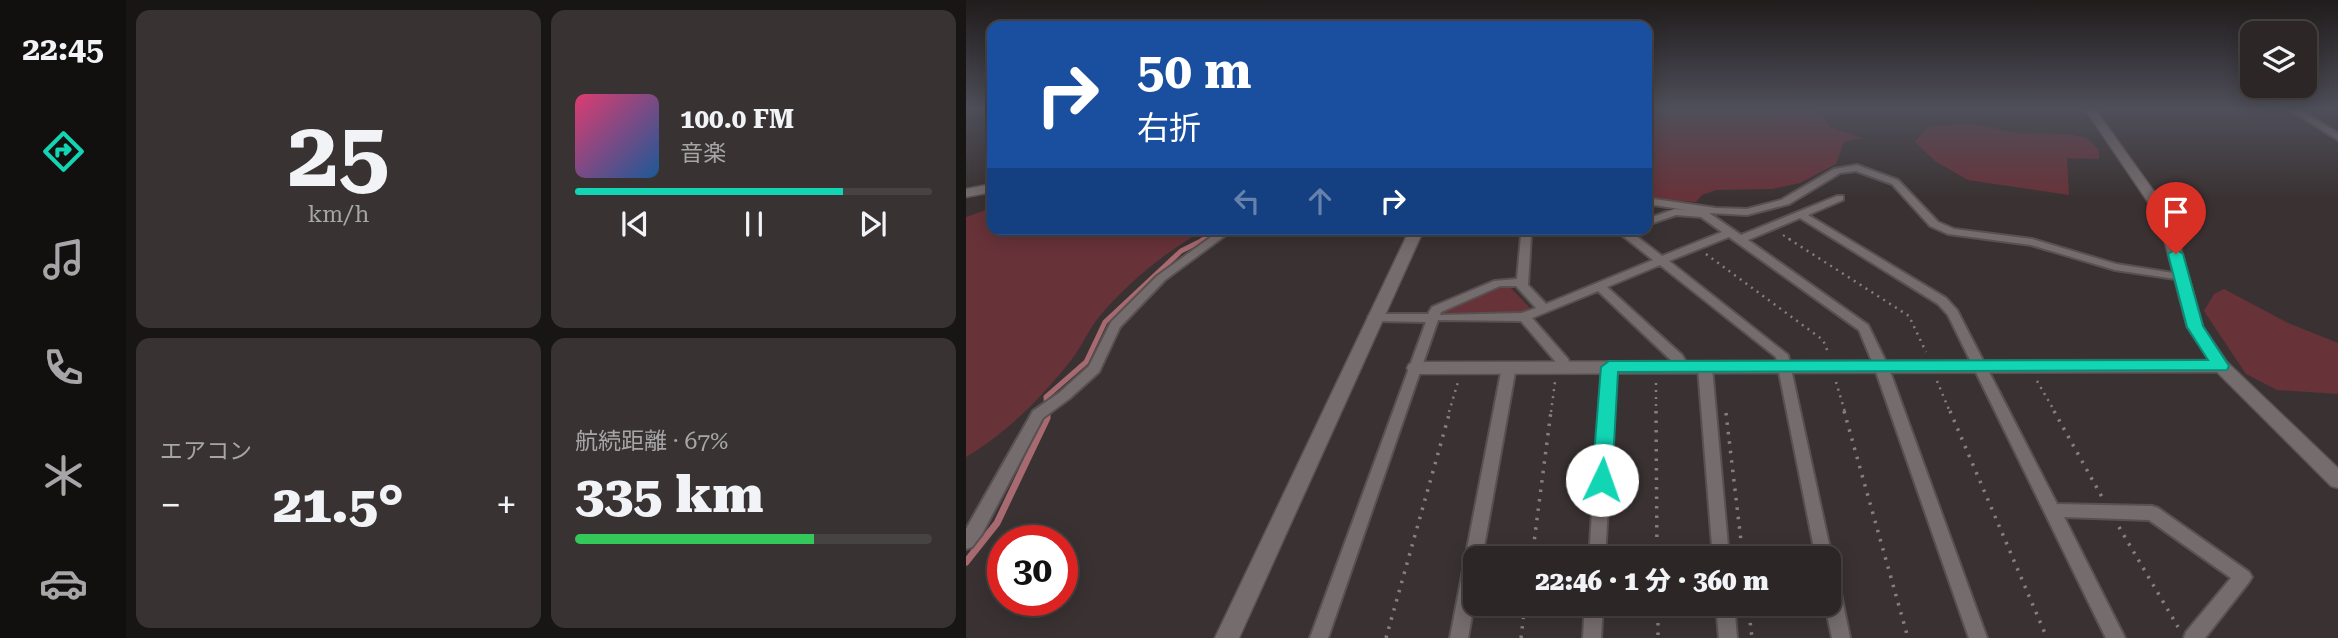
<!DOCTYPE html>
<html lang="ja">
<meta charset="utf-8">
<style>
:root{--surface:#2c2626;--page:#383232;--text:#f1f3f6;--muted:#a6a5a7;--line:#484343;--accent:#12d5b4}
body{margin:0;font-family:"Roboto Serif","Noto Sans JP",serif;background:var(--page);color:var(--text);height:100vh;display:flex;flex-direction:column;font-size:26px;white-space:nowrap}
*{box-sizing:border-box;margin:0}
p{font-size:23px;color:var(--muted)}
.icon{flex:none;width:38px;height:38px;fill:none;stroke:currentColor;stroke-width:2;stroke-linecap:round;stroke-linejoin:round}
.map{position:relative;flex:1;overflow:hidden}
.side{display:flex;flex-direction:column;gap:10px;padding:10px;background:#181515;width:840px}
.side>*{flex:none}
.guide{position:absolute;left:21px;top:21px;width:665px;height:214px;border-radius:14px;box-shadow:0 4px 18px #0003,0 0 0 2px var(--line);background:#1a4fa0;color:#fff;overflow:hidden}
.controls{position:absolute;left:1274px;top:21px;display:grid;gap:14px}
.controls a{display:grid;place-items:center;width:77px;height:77px;border-radius:14px;background:var(--surface);box-shadow:0 4px 18px #0003,0 0 0 2px var(--line);font-size:35px}
.speed{position:absolute;left:21px;top:525px;display:flex;gap:14px;font-size:35px;font-weight:700;text-align:center}
.speed>*{display:grid;place-content:center;width:91px;height:91px;border-radius:50%;background:var(--surface);box-shadow:0 4px 18px #0003,0 0 0 2px var(--line);line-height:1}
.speed .limit{border:10px solid #d22;background:#fff;color:#111}
.pin{position:absolute;display:grid;place-items:center;width:60px;height:60px;color:#fff;margin:-72px -30px;border-radius:50% 50% 50% 0;rotate:-45deg;box-shadow:0 0 7px #0007}
.pin .icon{rotate:45deg}
.me{position:absolute;width:77px;margin:-38px;rotate:3deg;stroke-linejoin:round;filter:drop-shadow(0 0 5px #0008)}
.turn{display:flex;align-items:center;gap:24px;height:147px;padding:0 35px;font-size:32px}
.turn .icon{width:91px;height:91px;stroke-width:2.5}
.turn b{display:block;font-size:49px;line-height:60px}
.lanes{display:flex;align-items:center;height:66px;padding:0 35px;background:#0003;justify-content:center;gap:35px;direction:ltr}
.lanes .off{opacity:.35}
.big{font-size:52px;font-weight:800;line-height:1.1}
.side .tile{flex:1;display:flex;flex-direction:column;justify-content:center;gap:10px;min-width:0;padding:0 24px;border-radius:14px;background:var(--page)}
.side .dial{align-items:center;gap:0}
.dial b{font-size:91px;line-height:1}
.song{display:flex;align-items:center;gap:21px}
.cover{width:84px;height:84px;border-radius:10px;background:linear-gradient(135deg,hsl(340 70% 55%),hsl(210 70% 35%))}
.played{height:7px;border-radius:4px;background:linear-gradient(90deg,var(--accent) 75%,var(--line) 75%)}
.keys{display:flex;justify-content:space-around;direction:ltr}
.heat{display:flex;justify-content:space-between;align-items:center;font-size:38px;direction:ltr}
.charge{height:10px;border-radius:5px;background:linear-gradient(90deg,#34c759 67%,var(--line) 0)}
.side .tiles{flex:1;display:grid;gap:10px;grid-template-columns:repeat(2,1fr)}
.trip{position:absolute;left:497px;top:546px;width:378px;height:70px;border-radius:14px;background:var(--surface);box-shadow:0 4px 18px #0003,0 0 0 2px var(--line);font-weight:800;line-height:70px;text-align:center}
main{display:flex;flex:1;min-height:0}
.menu{display:flex;flex-direction:column;width:126px;justify-content:space-around;align-items:center;background:#120f0f;color:var(--muted)}
.menu .icon{width:49px;height:49px}
.menu .selected{color:var(--accent)}
.menu b{font-size:32px;color:var(--text)}
.map>svg:first-child{display:block}
.green{fill:#683239}
.lines{fill:none;stroke-linecap:round;stroke-linejoin:round}
.stream-far2{stroke:#a76a70;stroke-width:4.5}
.stream-far1{stroke:#a76a70;stroke-width:5}
.stream{stroke:#a76a70;stroke-width:7}
.minor-casing{stroke:#585151;stroke-width:4}
.tertiary-casing{stroke:#585151;stroke-width:3}
.path-far2{stroke:#867f7f;stroke-width:2;stroke-dasharray:2 4.5;stroke-linecap:butt}
.path-far1{stroke:#867f7f;stroke-width:2.5;stroke-dasharray:2 5;stroke-linecap:butt}
.path{stroke:#867f7f;stroke-width:3.5;stroke-dasharray:2.5 7;stroke-linecap:butt}
.minor{fill:#756c6d;fill-rule:evenodd}
.tertiary{fill:#756c6d;fill-rule:evenodd}
.route{fill:#12d5b4;stroke:#0c8a75;stroke-width:2}
</style>
<main>
<nav class="menu">
<b>22:45</b>
<svg class="icon selected" aria-label="directions" viewBox="0 0 24 24"><path d="M12 3l9 9-9 9-9-9zM9 14v-3h6M13 9l2 2-2 2"/></svg>
<svg class="icon" aria-label="music" viewBox="0 0 24 24"><path d="M9 18V5l10-2v13"/><circle cx="6" cy="18" r="3"/><circle cx="16" cy="16" r="3"/></svg>
<svg class="icon" aria-label="phone" viewBox="0 0 24 24"><path d="M5 4h4l2 5-3 2q2 4 5 5l2-3 5 2v4C11 20 4 13 5 4z"/></svg>
<svg class="icon" aria-label="climate" viewBox="0 0 24 24"><path d="M12 3v18M4 7l16 10M4 17L20 7"/></svg>
<svg class="icon" aria-label="car" viewBox="0 0 24 24"><path d="M5 17H2v-5l4-1 3-4h7l3 4 3 1v5h-3M9 17h6M6 11h13"/><circle cx="7" cy="17" r="2"/><circle cx="17" cy="17" r="2"/></svg>
</nav>
<section class="side">
<div class="tiles">
<div class="tile dial"><b>25</b><p>km/h</p></div>
<div class="tile">
<div class="song"><i class="cover"></i><div><b>100.0 FM</b><p>音楽</p></div></div>
<div class="played"></div>
<div class="keys"><svg class="icon" aria-label="previous" viewBox="0 0 24 24"><path d="M18 5L8 12l10 7zM5 5v14"/></svg><svg class="icon" aria-label="pause" viewBox="0 0 24 24"><path d="M8 5v14M16 5v14"/></svg><svg class="icon" aria-label="next" viewBox="0 0 24 24"><path d="M6 5l10 7-10 7zM19 5v14"/></svg></div>
</div>
<div class="tile"><p>エアコン</p>
<div class="heat"><a>−</a><b class="big">21.5°</b><a>+</a></div>
</div>
<div class="tile"><p>航続距離 · 67%</p><b class="big">335 km</b><div class="charge"></div></div>
</div>
</section>
<div class="map">
<svg width="1372" height="638" viewBox="0 0 1372 638">
<rect width="100%" height="100%" fill="#3a3232"/>
<g class="green">
<polygon points="681,109 837,109 857,115 864,127 896,138 878,142 870,164 834,183 806,189 750,190 736,195 730,202 681,198"/>
<polygon points="1004,123 1048,133 1103,134 1121,138 1133,150 1133,159 1101,158 1103,195 1002,180 969,161 949,142 961,127"/>
<path d="M26,208v21h214c-40,22 -79,54 -108,89 -10,13 -16,28 -26,41 -29,37 -65,74 -106,98v-240z"/>
<polygon points="532,286 543,286 564,308 555,312 476,313 477,310"/>
<polygon points="1258,289 1322,323 1372,343 1372,394 1311,390 1280,374 1238,311 1248,294"/>
</g>
<g class="lines">
<polyline class="stream-far2" points="236,240 256,230"/>
<polyline class="stream-far1" points="81,412 80,397 120,362 139,322 215,251 239,239"/>
<polyline class="stream" points="0,562 31,523 81,418 81,411"/>
<defs>
<g id="minor">
<polygon points="1323,109 1333,109 1372,133 1372,140"/>
<path d="M891,165l41,15 40,42 16,7 78,10 84,25 70,11 2,2 -2,2 -4,1 -67,-10 -84,-25 -83,-11 -18,-8 -38,-42 -36,-13 -16,2 -51,31 -42,11 -38,-2 32,22 96,-39h6v4l-35,15 138,83 11,12 100,194 95,2 6,2 91,64 3,5 -3,5 -44,56h-21l2,-6 45,-54 -82,-58 -85,-3 61,121h-19l-158,-323 -10,-11 -138,-86 -52,22 120,85 20,41 99,272h-18l-95,-272 -15,-36 -130,-93 -60,24 119,94 44,203 -2,5 -1,-5h-13l-40,-201 -116,-92 -53,22 75,68 7,12 -2,3h-10l-5,-9 -74,-70 -66,27 36,41 3,8 -2,3h-10l-4,-9 -34,-40 -83,-1 -110,318h-18l116,-316 -52,-1 -4,-1 -2,-3 2,-3h58l4,-7 62,-26 23,-2 4,-43 5,-3 5,3 -3,49 18,19 107,-44 -34,-27v-4h14l-2,3 31,24 60,-24 -21,-15 -25,-2 -29,10v-6l28,-10 12,1 -40,-6v-6l69,10 31,1 34,-9 53,-31zM534,286h16l20,22 -14,5 -82,2 1,-3z"/>
<polygon points="256,229 268,229 199,280 154,327 133,372 103,399 77,418 16,534 6,547 0,549 0,529 67,411 93,393 123,366 145,322 191,276"/>
<polygon points="543,363 548,364 550,367 516,558 509,558 509,598 502,638 484,638 536,367 538,364"/>
<polygon points="643,363 648,364 650,367 639,558 623,558 636,367 638,364"/>
<polygon points="739,363 744,364 746,367 763,558 747,558 732,367 734,364"/>
<polygon points="863,571 869,574 872,579 884,638 866,638 859,604 863,604"/>
<polygon points="619,604 637,604 635,638 617,638"/>
<polygon points="750,604 768,604 771,638 753,638"/>
</g>
<g id="tertiary">
<polygon points="1119,109 1129,109 1202,211 1210,231 1237,327 1261,362 1372,468 1372,488 1365,486 1251,372 449,374 443,372 441,368 443,364 449,362 1243,360 1221,327 1196,231 1188,211"/>
<polygon points="26,184 26,192 0,197 0,189"/>
<polygon points="444,229 458,229 273,638 249,638"/>
</g>
</defs>
<use href="#minor" class="minor-casing"/>
<use href="#tertiary" class="tertiary-casing"/>
<g class="path-far2">
<polyline points="570,234 595,229"/>
<polyline points="817,235 825,240"/>
</g>
<g class="path-far1">
<polyline points="823,239 943,316 960,352"/>
<polyline points="740,254 857,340 862,352"/>
<polyline points="971,381 984,412"/>
<polyline points="1071,381 1089,412"/>
<polyline points="870,382 879,412"/>
<polyline points="690,383 690,412"/>
<polyline points="483,412 492,382"/>
<polyline points="585,412 589,382"/>
</g>
<g class="path">
<polyline points="690,411 691,558"/>
<polyline points="878,411 942,638"/>
<polyline points="984,411 1081,638"/>
<polyline points="1088,411 1136,497"/>
<polyline points="760,413 777,558"/>
<polyline points="1153,527 1212,627"/>
<polyline points="566,558 585,411"/>
<polyline points="692,604 692,638"/>
<polyline points="782,604 786,638"/>
<polyline points="420,638 484,411"/>
<polyline points="555,638 559,604"/>
</g>
<use href="#minor" class="minor"/>
<use href="#tertiary" class="tertiary"/>
</g>
<linearGradient id="sky" x2="0" y2="1"><stop stop-color="#201c1c"/><stop offset="0.55" stop-color="#4f4f5a"/><stop offset="1" stop-color="#4f4f5a" stop-opacity="0"/></linearGradient>
<rect width="1372" height="198" fill="url(#sky)"/>
<polygon class="route" points="1210,249 1217,254 1237,326 1263,366 1261,370 652,372 646,480 643,485 636,488 629,485 626,480 635,367 643,361 1242,360 1221,327 1202,254"/>
</svg>
<div class="controls">
<a><svg class="icon" aria-label="layers" viewBox="0 0 24 24"><path d="M12 4l9 5-9 5-9-5zM3 14l9 5 9-5"/></svg></a>
</div>
<div class="speed"><div class="limit">30</div></div>
<div class="pin" style="left:1210px;top:254px;background:#d93025"><svg class="icon" aria-label="arrive" viewBox="0 0 24 24"><path d="M6 21V4h12l-3 4 3 4H6"/></svg></div>
<svg class="me" style="left:636px;top:480px" viewBox="-20 -20 40 40"><circle r="19" fill="#fff"/><path d="M0-13L10 11 0 6-10 11z" fill="#12d5b4"/></svg>
<div class="trip">22:46 · 1 分 · 360 m</div>
<div class="guide">
<div class="turn"><svg class="icon" aria-label="right" viewBox="0 0 24 24"><path d="M7 20v-9h11M14 6l5 5-5 5"/></svg><div><b>50 m</b>右折</div></div>
<div class="lanes"><svg class="icon off" aria-label="left" viewBox="0 0 24 24"><path d="M17 20v-9H6M10 6l-5 5 5 5"/></svg><svg class="icon off" aria-label="ahead" viewBox="0 0 24 24"><path d="M12 20V5M6 11l6-6 6 6"/></svg><svg class="icon" aria-label="right" viewBox="0 0 24 24"><path d="M7 20v-9h11M14 6l5 5-5 5"/></svg></div>
</div>
</div>
</main>
